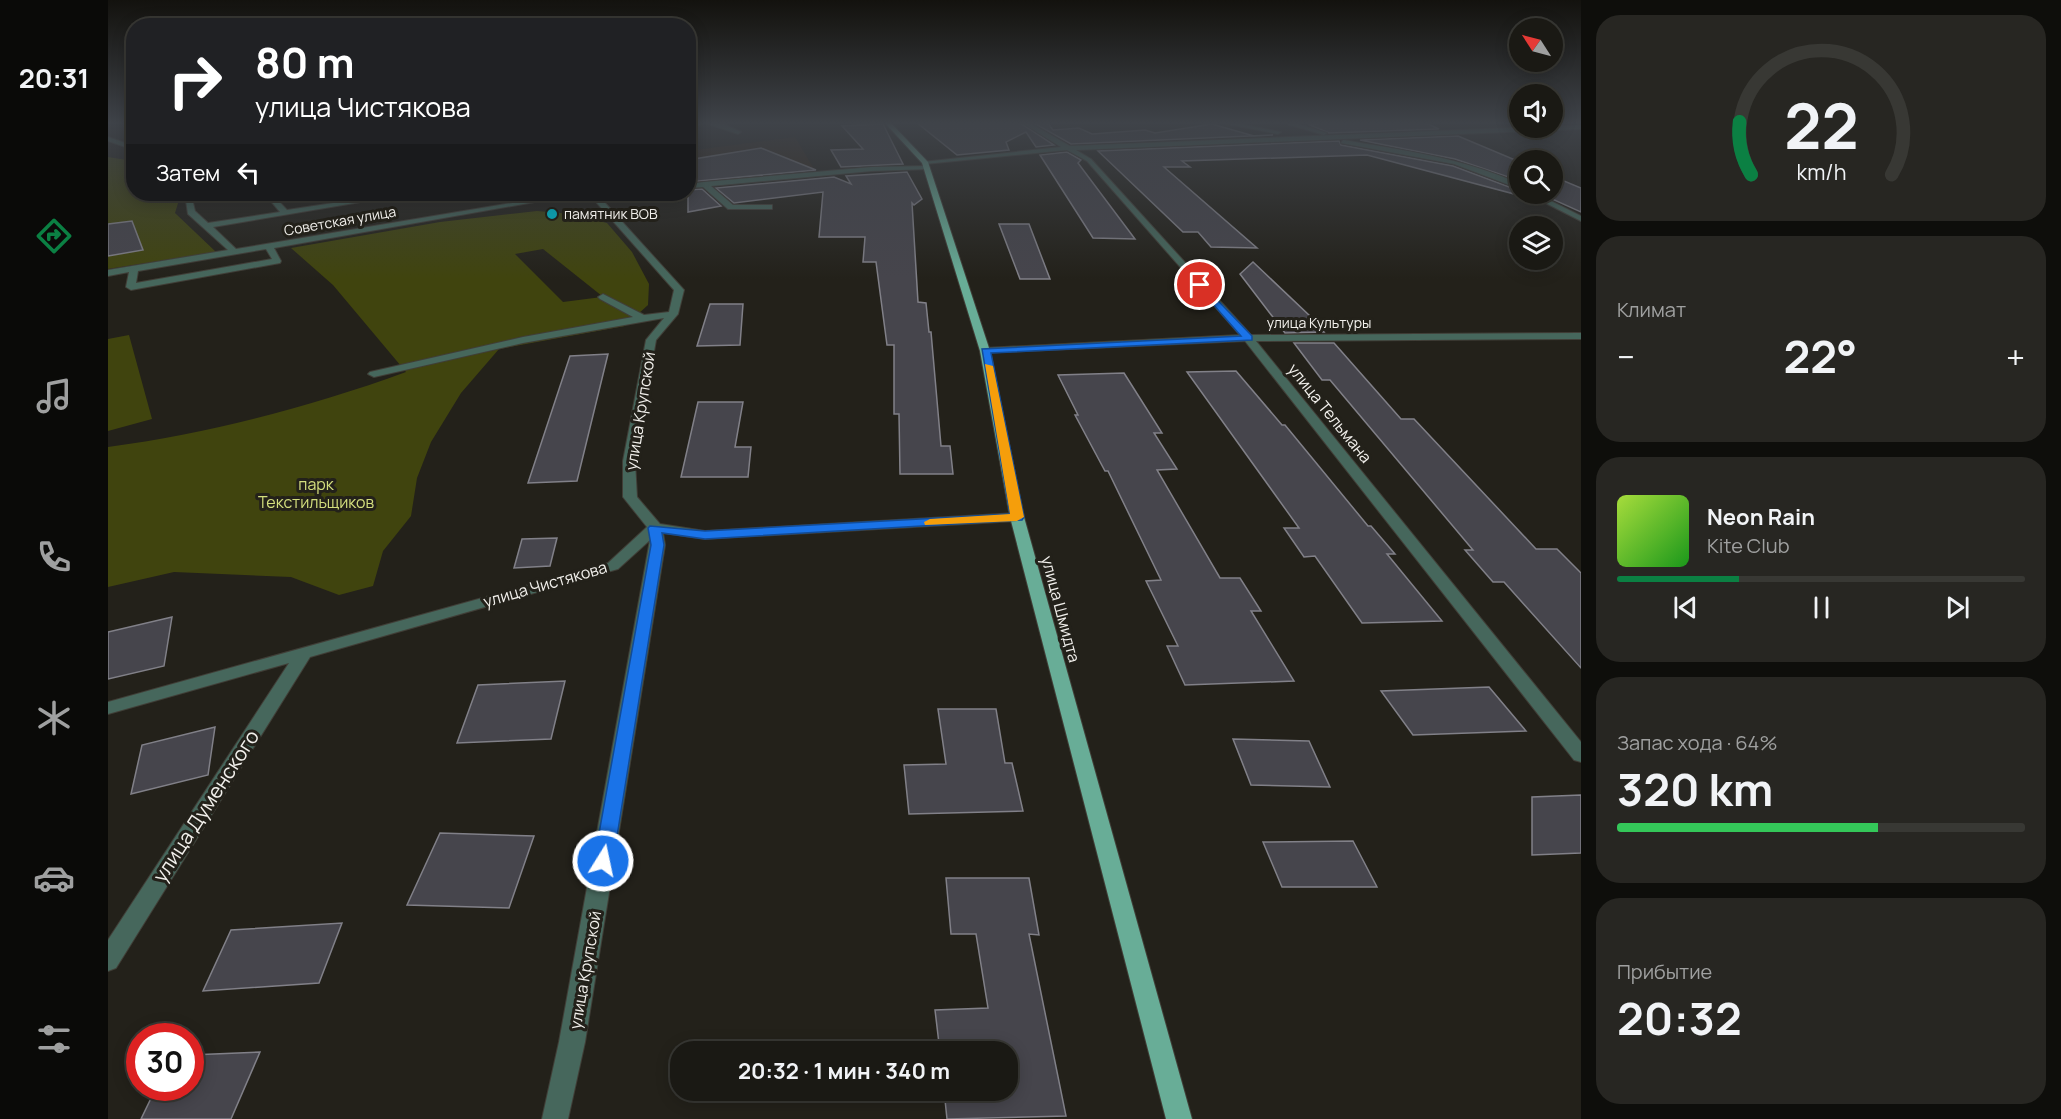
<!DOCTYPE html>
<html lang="ru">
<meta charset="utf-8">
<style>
:root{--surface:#1a1914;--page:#272622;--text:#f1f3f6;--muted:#9fa0a0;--line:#383834;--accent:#0b8043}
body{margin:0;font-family:Manrope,sans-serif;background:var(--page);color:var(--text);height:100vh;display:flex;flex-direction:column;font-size:22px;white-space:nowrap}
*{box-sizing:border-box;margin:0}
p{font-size:20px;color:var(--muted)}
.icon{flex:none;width:33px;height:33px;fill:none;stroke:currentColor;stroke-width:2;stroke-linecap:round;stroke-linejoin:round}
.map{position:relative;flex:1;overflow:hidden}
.drawer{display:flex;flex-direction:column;gap:15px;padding:15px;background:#0e0e0b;width:480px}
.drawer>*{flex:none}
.hud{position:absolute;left:18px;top:18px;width:570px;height:183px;border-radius:24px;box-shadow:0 3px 15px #0003,0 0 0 2px var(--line);background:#202124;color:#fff;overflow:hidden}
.needle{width:39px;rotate:306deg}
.fabs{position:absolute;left:1401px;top:18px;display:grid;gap:12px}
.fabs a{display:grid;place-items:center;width:54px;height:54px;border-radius:50%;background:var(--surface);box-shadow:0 3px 15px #0003,0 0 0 2px var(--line);font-size:30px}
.speed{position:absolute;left:18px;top:1023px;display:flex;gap:12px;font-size:30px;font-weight:700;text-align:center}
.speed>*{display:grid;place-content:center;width:78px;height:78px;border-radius:50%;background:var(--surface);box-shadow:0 3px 15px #0003,0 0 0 2px var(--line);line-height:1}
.speed .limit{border:9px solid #d22;background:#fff;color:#111}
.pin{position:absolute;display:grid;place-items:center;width:51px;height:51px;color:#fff;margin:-26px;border:3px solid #fff;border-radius:50%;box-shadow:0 2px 6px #0007}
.me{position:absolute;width:66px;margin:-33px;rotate:10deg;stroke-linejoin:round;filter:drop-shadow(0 0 4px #0008)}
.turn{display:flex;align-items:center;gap:21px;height:126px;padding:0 30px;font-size:27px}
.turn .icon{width:78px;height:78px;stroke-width:2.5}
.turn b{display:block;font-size:42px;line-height:51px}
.then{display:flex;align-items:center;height:57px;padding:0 30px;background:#0003;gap:12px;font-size:22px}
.big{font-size:45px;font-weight:700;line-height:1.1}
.drawer .card{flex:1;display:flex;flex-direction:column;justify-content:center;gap:9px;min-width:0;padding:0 21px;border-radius:24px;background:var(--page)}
.drawer .dial{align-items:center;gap:0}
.dial svg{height:156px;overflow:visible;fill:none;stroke:var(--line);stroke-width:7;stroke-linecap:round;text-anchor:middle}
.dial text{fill:var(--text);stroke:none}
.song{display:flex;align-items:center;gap:18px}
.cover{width:72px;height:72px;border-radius:9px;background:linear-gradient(135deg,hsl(80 70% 55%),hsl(120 70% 35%))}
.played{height:6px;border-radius:3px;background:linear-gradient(90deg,var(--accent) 30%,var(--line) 30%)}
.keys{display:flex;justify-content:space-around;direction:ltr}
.heat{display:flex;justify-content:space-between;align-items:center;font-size:33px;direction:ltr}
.charge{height:9px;border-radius:4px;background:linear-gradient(90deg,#34c759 64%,var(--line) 0)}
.trip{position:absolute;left:562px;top:1041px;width:348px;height:60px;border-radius:24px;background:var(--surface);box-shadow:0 3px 15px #0003,0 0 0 2px var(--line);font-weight:700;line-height:60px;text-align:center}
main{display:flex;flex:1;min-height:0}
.menu{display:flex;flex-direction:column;width:108px;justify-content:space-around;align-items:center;background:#0a0a08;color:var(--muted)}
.menu .icon{width:42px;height:42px}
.menu .active{color:var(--accent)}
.menu b{font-size:27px;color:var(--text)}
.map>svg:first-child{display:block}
.commercial{fill:#322518}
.green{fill:#40440e;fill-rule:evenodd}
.building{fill:#46454c;stroke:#818088;stroke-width:1.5}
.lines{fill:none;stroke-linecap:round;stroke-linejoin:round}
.minor-casing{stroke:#403e37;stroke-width:2}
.major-casing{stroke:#403e37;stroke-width:2}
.minor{fill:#46675c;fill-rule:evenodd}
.major{fill:#68ad97;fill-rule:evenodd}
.route{fill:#1a73e8;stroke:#114b97;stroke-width:1.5}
.slow{fill:#f59e0b}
.culture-dot{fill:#0f9aa8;stroke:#23211a;stroke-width:2}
.labels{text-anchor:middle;stroke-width:6;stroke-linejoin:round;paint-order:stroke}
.far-poi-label{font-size:14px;fill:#f2f0ec;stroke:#23211a;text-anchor:start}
.far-street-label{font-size:14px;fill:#f2f0ec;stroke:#23211a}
.street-label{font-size:16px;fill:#f2f0ec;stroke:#23211a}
.park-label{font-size:16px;fill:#d3de7d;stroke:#23211a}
.near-street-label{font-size:20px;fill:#f2f0ec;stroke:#23211a}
</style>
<main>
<nav class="menu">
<b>20:31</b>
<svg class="icon active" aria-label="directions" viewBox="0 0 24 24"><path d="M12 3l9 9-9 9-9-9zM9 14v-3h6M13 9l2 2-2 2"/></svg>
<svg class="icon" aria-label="music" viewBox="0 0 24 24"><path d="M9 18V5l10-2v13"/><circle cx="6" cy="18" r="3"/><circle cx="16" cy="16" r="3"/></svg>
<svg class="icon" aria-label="phone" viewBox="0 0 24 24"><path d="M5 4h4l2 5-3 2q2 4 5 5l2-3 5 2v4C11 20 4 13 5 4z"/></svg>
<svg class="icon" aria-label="climate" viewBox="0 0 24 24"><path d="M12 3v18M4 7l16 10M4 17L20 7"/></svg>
<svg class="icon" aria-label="car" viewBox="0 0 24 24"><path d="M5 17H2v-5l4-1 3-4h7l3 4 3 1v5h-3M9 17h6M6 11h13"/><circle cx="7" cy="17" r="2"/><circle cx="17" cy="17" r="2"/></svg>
<svg class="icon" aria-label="filters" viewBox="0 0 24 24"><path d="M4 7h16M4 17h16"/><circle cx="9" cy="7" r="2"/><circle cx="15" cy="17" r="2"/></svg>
</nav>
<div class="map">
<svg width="1473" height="1119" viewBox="0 0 1473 1119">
<rect width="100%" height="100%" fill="#23211a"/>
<polygon class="commercial" points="687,137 706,169 592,183 581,178 580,151"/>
<g class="green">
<polygon points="0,157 25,161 26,194 70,194 71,200 67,213 108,252 0,269"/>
<path d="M429,211l35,3 35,9 25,29 17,32 -1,21 -23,21 -126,23 -38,44 -30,49 -14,36 -6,38 -28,35 -10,35 -34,9 -48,-18 -117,-5 -66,15v-140c102,-14 202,-40 298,-75l-73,-87 -42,-37 149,-26zM435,249l59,47v1l-39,5 -48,-48z"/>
<polygon points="21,335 44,419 0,431 0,339"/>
</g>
<g class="building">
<polygon points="808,122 911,122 946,145 928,147 918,132 898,142 901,150 849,155"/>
<polygon points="924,122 939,122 945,130 971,128 984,134 1037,130 1047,133 1104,124 1146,136 1165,135 963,144"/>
<polygon points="1220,122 1316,122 1331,129 1221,133 1202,125"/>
<polygon points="775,124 795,164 733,167 723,150 755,149 734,126"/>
<polygon points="1350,136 1412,162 1412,181 1347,159 1252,140"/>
<polygon points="1231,141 1233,145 1345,166 1412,191 1412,194 1418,194 1425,199 1259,155 1074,161 1082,167 1056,167 1149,248 1103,247 1090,232 1075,232 990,151"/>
<polygon points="653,148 708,170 580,182 580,160"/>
<polygon points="959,152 973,160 970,163 1027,239 985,238 932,155"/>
<polygon points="799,172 814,199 806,205 804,203 810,302 818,303 821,332 823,332 833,446 842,446 845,474 792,474 791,414 786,414 786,345 779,345 768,262 755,262 757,237 711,237 715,192 626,203 608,188 726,177 743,184 738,176"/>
<polygon points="1444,176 1473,188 1473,212 1433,194 1444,194"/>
<polygon points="594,189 613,206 580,212 580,190"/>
<polygon points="24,221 35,250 0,256 0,224"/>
<polygon points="891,224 921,224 942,279 912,279"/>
<polygon points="1145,262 1202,316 1216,332 1177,333 1132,274"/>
<polygon points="602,304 635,304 632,345 589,346"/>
<polygon points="1186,343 1226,343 1293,419 1306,419 1428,549 1449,549 1473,573 1473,668 1396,582 1385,582 1357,550 1365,550 1222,380 1214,380"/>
<polygon points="500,354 469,481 420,483 462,356"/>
<polygon points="1128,371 1174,425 1177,425 1260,526 1263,526 1287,554 1279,554 1334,621 1254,623 1207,556 1196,557 1176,528 1191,528 1079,372"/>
<polygon points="1016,373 1054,433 1046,433 1069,469 1049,470 1112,578 1132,578 1153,611 1143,611 1186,681 1077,685 1059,646 1070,646 1038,581 1053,580 1000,471 997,471 967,415 970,415 950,375"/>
<polygon points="590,402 635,402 627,447 643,447 640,477 573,477"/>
<polygon points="449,538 442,566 406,568 414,539"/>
<polygon points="64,617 56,666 0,679 0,632"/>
<polygon points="457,681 443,739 349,743 370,685"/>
<polygon points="1381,687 1418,731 1305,735 1273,691"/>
<polygon points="830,709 888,709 897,763 904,763 915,811 801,814 796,765 838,764"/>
<polygon points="107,727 100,775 23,794 34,745"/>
<polygon points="1125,739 1201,741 1222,787 1143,785"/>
<polygon points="1473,795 1473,853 1424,855 1424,797"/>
<polygon points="332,833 426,836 401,908 299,905"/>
<polygon points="1245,841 1269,887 1174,887 1155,842"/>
<polygon points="838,878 921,878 931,935 921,934 958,1116 839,1119 836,1090 900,1090 900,1052 832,1052 827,1010 880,1008 868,934 843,934"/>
<polygon points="234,923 211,983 95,991 123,930"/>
<polygon points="152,1052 123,1119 33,1119 48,1088 82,1088 82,1055"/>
</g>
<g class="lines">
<defs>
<g id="minor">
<polygon points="589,122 614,123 633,132 630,134 597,123 580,128 580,124"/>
<polygon points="913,122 920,122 962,146 1473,125 1473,129 968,150 983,159 1143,335 1473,333 1473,339 1148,341 1473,742 1473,762 1466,760 1137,341 873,353 872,351 877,348 1132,335 979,161 959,150 817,164 814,162 953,147"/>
<polygon points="1109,122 1122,122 1173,132 1170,134"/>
<polygon points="1183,122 1195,122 1190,124 1219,133 1216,135 1179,124"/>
<polygon points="0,137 26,146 26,150 0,141"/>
<path d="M1235,140c60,10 120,18 177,44v5l-66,-25 -113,-21z"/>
<polygon points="819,166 821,169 764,171 603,186 625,205 664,205 664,209 620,209 595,187 580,188 580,184 596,182 764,167"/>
<path d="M77,194h6l4,17 13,12 72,-11 -15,-18h7l15,16 106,-16h15l-195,33 23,22 330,-55h14l-306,54 7,13 -1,2 -149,27 -5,-3 3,-15 -21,4v-6l120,-20 -40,-36zM158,249l6,10 -136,24 2,-12z"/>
<polygon points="481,194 489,194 576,290 570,314 548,340 527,461 529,497 552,524 597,531 909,513 916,517 909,521 597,539 555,533 557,545 477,1042 460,1119 434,1119 451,1042 542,540 510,569 202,657 8,968 0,971 0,940 181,663 0,714 0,702 500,563 539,527 515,497 515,461 538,340 556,318 415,343 266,377 260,374 262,372 415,337 525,317 492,299 490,297 495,294 536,315 561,312 566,290"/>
<polygon points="1420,194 1429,194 1473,216 1473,221"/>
</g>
<polygon id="major" points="776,122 782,122 820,162 882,351 916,517 1084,1119 1058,1119 902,517 872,351 814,163"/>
</defs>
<use href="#minor" class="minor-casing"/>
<use href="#major" class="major-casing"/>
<use href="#minor" class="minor"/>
<use href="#major" class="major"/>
</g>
<linearGradient id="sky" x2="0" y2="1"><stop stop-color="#13120e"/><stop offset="0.44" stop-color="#3f4349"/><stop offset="1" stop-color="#3f4349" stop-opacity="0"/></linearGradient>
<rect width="1473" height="279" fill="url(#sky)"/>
<polygon class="route" points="1092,282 1144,336 1144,340 883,353 916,517 914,520 597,539 554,533 556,545 505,861 502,867 495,869 488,867 486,861 543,545 540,528 542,526 597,531 902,514 874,349 1133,336 1089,286 1089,283"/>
<polygon class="slow" points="877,364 885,366 916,517 909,521 817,525 816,522 822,519 902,514"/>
<circle class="culture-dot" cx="444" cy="214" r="6"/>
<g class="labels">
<g class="far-poi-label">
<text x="456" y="219">памятник ВОВ</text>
</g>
<g class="far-street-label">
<text transform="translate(232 221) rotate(-10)" y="5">Советская улица</text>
<text x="1211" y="328">улица Культуры</text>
</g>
<g class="street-label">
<text transform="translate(532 411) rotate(-81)" y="6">улица Крупской</text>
<text transform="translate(1222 413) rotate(51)" y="6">улица Тельмана</text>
<text transform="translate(437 584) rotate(-16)" y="6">улица Чистякова</text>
<text transform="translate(953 609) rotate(75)" y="6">улица Шмидта</text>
<text transform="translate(477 970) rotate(-80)" y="6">улица Крупской</text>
</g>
<g class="park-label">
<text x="208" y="490">парк<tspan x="208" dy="18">Текстильщиков</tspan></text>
</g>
<g class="near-street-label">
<text transform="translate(98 806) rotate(-57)" y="7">улица Думенского</text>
</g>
</g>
</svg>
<div class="fabs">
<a><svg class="needle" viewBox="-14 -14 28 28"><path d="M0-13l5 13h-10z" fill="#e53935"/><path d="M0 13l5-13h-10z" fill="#9fa0a0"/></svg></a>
<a><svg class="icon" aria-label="sound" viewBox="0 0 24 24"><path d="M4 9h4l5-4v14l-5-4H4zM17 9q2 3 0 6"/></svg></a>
<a><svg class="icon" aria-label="search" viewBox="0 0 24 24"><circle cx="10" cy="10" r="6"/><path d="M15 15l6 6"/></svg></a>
<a><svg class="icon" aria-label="layers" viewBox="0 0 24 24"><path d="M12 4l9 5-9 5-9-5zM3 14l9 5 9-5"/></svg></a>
</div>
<div class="speed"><div class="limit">30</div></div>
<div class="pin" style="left:1092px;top:285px;background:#d93025"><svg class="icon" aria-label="arrive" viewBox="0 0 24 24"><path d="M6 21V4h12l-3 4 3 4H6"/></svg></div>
<svg class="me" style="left:495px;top:861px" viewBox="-20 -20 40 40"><circle r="17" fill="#1a73e8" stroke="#fff" stroke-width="3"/><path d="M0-11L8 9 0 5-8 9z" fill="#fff"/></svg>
<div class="trip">20:32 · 1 мин · 340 m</div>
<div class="hud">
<div class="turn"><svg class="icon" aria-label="right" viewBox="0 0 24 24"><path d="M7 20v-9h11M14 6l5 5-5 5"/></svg><div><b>80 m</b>улица Чистякова</div></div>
<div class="then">Затем<svg class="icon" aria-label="left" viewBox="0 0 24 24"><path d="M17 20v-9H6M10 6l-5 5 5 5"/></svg></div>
</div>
</div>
<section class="drawer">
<div class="card dial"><svg viewBox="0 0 100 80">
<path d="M14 69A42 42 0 1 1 86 69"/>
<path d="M14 69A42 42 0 0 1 8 42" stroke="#0b8043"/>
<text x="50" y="56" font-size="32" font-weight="700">22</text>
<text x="50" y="72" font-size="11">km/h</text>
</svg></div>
<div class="card"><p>Климат</p>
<div class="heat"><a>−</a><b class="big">22°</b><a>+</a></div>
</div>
<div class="card">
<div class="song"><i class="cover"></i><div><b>Neon Rain</b><p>Kite Club</p></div></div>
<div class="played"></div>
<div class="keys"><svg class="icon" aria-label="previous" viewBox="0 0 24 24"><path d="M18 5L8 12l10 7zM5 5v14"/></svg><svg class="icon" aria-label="pause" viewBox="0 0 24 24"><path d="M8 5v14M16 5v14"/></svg><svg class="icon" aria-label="next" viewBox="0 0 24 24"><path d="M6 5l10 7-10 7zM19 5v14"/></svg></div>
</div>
<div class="card"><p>Запас хода · 64%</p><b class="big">320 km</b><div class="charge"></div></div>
<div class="card"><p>Прибытие</p><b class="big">20:32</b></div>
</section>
</main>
